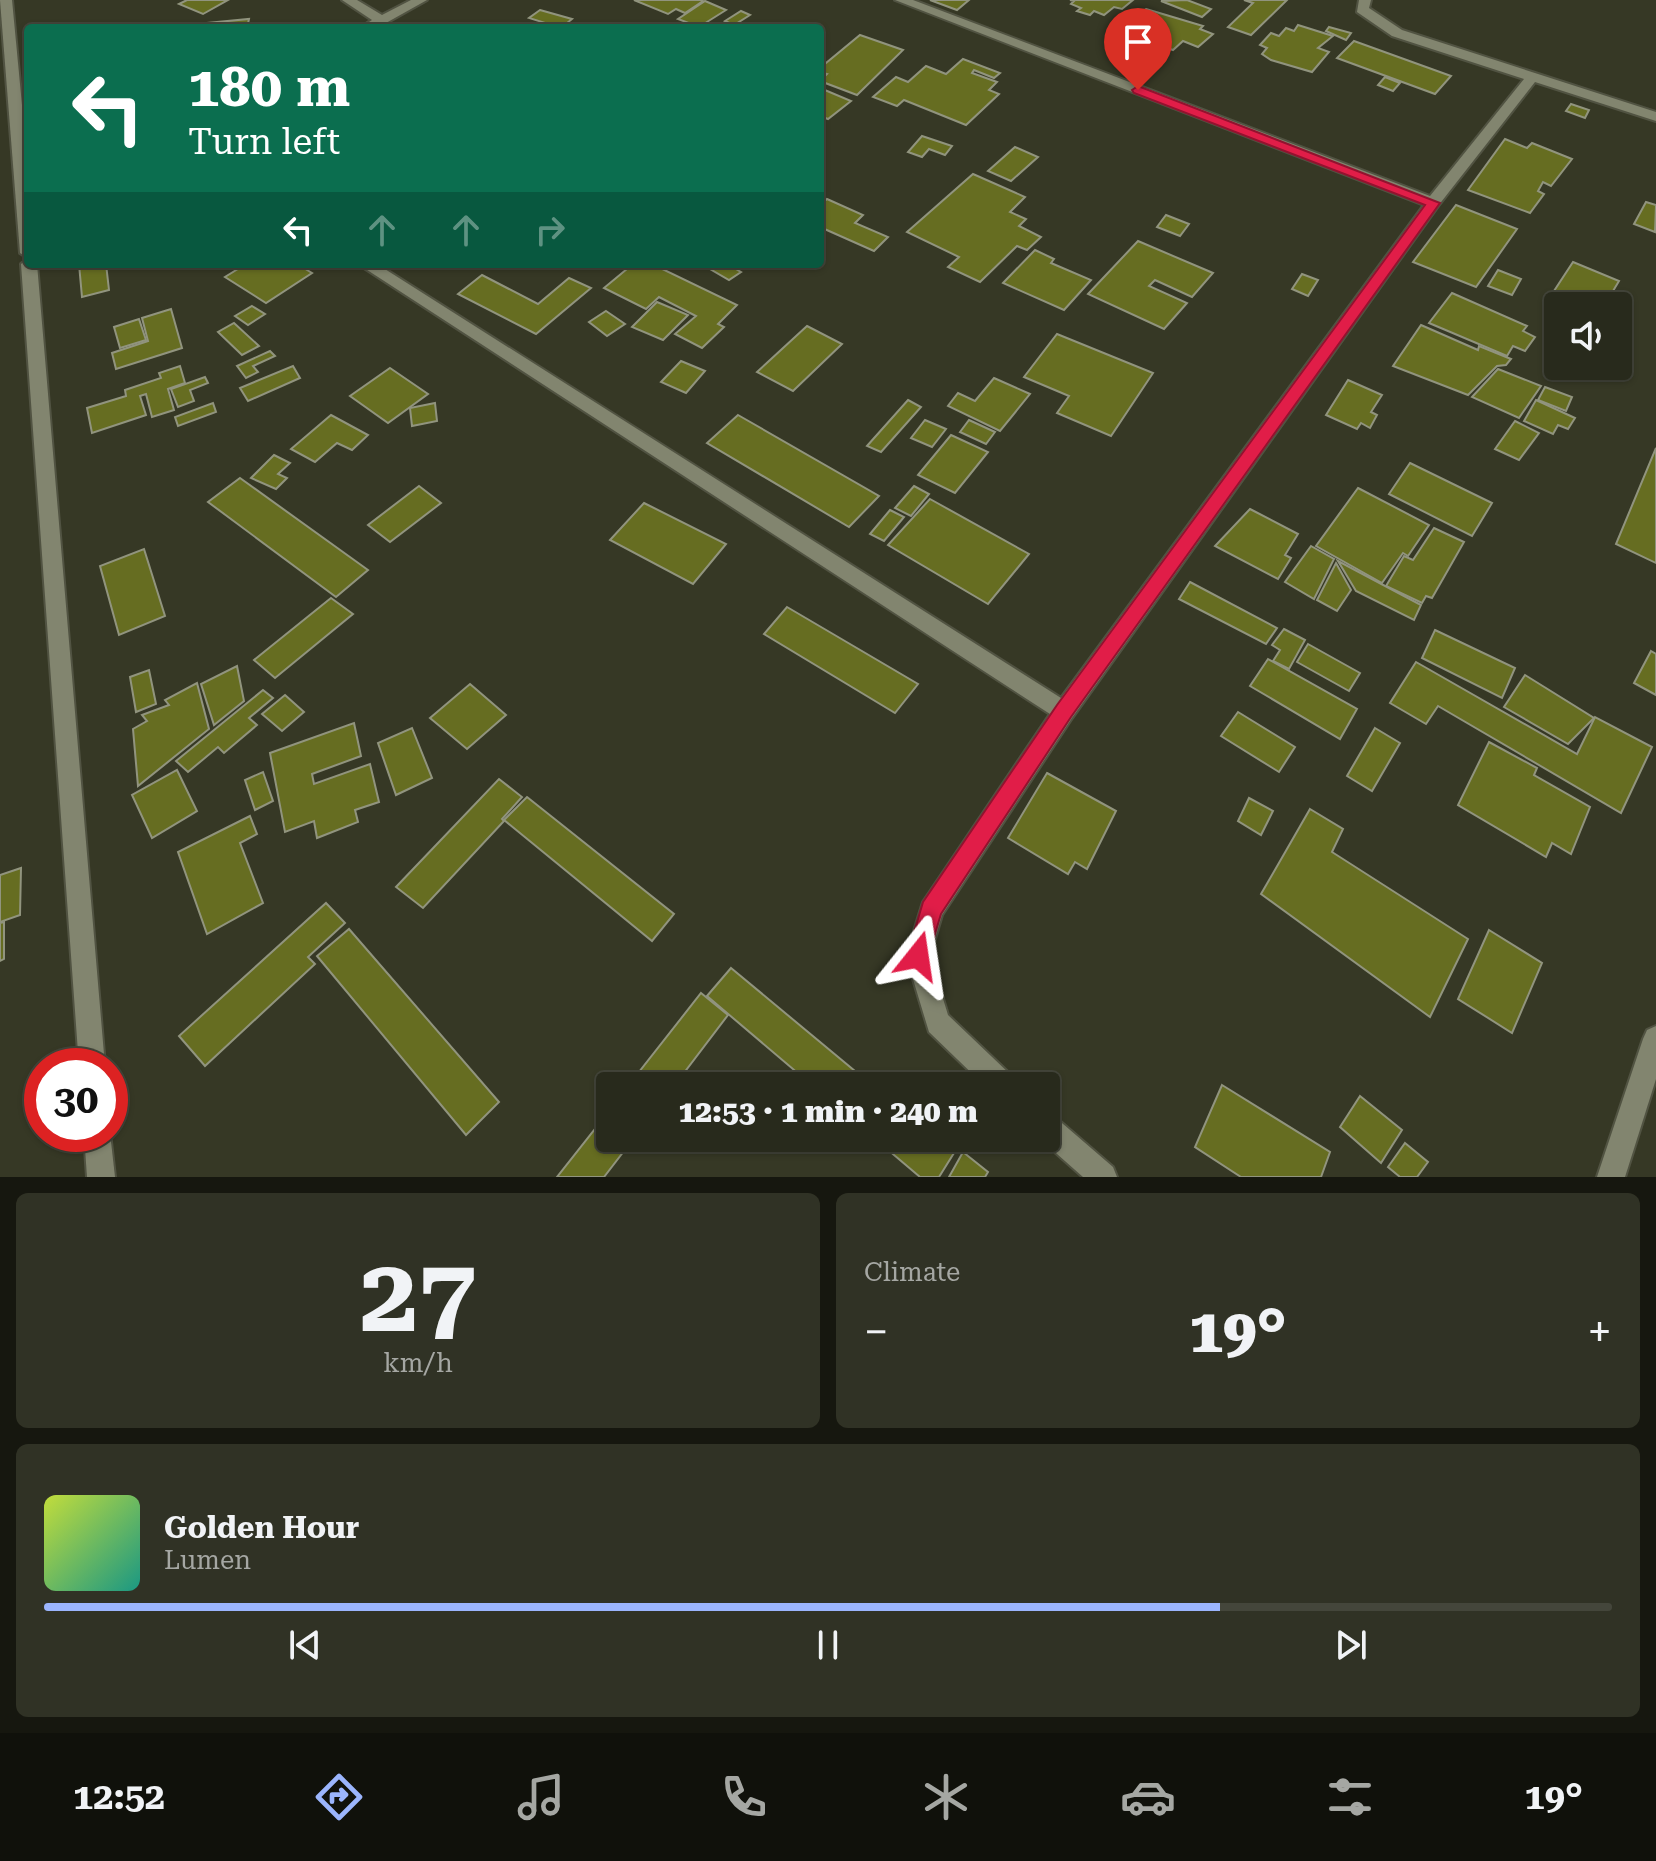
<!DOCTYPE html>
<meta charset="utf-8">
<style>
:root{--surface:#282a1c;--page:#303225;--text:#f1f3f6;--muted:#a5a7a3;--line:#44463b;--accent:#9bb5fd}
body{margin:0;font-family:"Roboto Serif",serif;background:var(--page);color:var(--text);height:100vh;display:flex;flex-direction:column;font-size:30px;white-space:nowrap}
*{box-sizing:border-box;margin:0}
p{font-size:26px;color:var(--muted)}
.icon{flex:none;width:44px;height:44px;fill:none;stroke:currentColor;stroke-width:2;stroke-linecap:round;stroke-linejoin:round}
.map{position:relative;height:1177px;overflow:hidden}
.drawer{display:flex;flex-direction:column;gap:16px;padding:16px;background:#16170f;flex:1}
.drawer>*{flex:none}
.hud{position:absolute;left:24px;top:24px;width:800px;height:244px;border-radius:8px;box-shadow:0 2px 6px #0004,0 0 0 2px var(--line);background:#0b6e4f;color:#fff;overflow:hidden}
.buttons{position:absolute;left:1544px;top:292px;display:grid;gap:16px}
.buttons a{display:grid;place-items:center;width:88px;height:88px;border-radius:8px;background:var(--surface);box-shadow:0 2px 6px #0004,0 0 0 2px var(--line);font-size:40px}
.speed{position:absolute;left:24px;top:1048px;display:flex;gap:16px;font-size:40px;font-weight:700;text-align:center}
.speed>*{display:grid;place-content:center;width:104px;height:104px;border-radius:50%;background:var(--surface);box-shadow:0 2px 6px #0004,0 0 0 2px var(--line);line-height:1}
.speed .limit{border:12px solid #d22;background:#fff;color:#111}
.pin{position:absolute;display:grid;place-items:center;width:68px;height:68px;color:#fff;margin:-82px -34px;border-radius:50% 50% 50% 0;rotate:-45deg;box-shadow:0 0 8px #0007}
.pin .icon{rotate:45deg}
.me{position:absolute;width:88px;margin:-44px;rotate:15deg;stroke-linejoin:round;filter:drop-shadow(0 0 6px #0008)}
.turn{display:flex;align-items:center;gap:28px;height:168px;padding:0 32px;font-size:36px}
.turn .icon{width:104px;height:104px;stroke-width:2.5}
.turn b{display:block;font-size:56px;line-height:68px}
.lanes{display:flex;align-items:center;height:76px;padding:0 32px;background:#0003;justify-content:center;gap:40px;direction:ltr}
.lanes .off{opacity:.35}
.big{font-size:60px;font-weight:800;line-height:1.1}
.drawer .tile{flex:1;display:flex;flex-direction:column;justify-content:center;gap:12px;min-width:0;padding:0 28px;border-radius:12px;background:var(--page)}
.drawer .dial{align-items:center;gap:0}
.dial b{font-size:104px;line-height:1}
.song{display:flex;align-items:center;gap:24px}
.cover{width:96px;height:96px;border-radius:12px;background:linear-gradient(135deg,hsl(70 70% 55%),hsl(170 70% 35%))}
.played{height:8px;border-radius:4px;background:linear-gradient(90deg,var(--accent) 75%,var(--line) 75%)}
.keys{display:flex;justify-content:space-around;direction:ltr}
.heat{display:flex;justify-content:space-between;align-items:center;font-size:44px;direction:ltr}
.drawer .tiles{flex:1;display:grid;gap:16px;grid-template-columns:1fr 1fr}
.tile:last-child{grid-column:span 2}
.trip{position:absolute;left:596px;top:1072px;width:464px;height:80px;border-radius:8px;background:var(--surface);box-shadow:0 2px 6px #0004,0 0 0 2px var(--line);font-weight:800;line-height:80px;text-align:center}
.tab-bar{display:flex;height:128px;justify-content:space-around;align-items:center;background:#10110b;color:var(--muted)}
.tab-bar .icon{width:56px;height:56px}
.tab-bar .on{color:var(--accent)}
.tab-bar b{font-size:36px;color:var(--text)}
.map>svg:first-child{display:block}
.building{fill:#666d21;stroke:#91947e;stroke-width:2}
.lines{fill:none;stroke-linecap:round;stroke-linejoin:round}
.minor-casing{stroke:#515342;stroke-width:4}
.minor{fill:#82856f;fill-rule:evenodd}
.route{fill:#e11d48;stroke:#92132f;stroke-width:2}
</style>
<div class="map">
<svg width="1656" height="1177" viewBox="0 0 1656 1177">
<rect width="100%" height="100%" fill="#363825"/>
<g class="building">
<polygon points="187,0 228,0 203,14 179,4"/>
<polygon points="634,0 701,0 703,1 685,13 676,9 668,14"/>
<polygon points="930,0 969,0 957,10"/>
<polygon points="1070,0 1133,0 1122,9 1114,7 1104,15 1094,11 1090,15 1077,11 1081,8 1071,4 1074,1"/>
<polygon points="1187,0 1211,9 1202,17 1161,1"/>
<polygon points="1244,0 1287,0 1251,35 1228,27 1253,3"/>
<polygon points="705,1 726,10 699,27 678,19"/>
<polygon points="1146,9 1203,26 1200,29 1213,34 1198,47 1183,41 1173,50 1142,39 1151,31 1129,23"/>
<polygon points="540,10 572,19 561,28 529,18"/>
<polygon points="741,11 750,15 734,25 725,21"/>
<polygon points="249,19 247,28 196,28 197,24"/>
<polygon points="1298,25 1333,36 1318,48 1329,52 1312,72 1271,60 1262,54 1267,48 1260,45 1271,33 1279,36 1286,28 1294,31"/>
<polygon points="1329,27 1351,33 1346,40 1326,31"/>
<polygon points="860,35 903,50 857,95 820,81 827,74 820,72 820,68"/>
<polygon points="1354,41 1451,76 1435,94 1337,58"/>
<polygon points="963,59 1000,73 994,78 974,70 972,73 997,82 989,90 999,94 966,125 904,100 897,106 873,97 896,77 908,82 926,66 946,74"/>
<polygon points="1385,77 1400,83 1393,91 1378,85"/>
<polygon points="820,88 851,101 828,119 820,116"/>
<polygon points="1571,104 1589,110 1585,118 1566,111"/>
<polygon points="922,136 952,146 945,155 929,149 922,157 908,152"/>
<polygon points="1505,139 1527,148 1532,143 1572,159 1551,186 1543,182 1538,191 1544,194 1530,213 1468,190"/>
<polygon points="1015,147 1038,157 1011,181 988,171"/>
<polygon points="973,174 1025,197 1010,212 1026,219 1019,226 1041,237 1027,250 1017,246 980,282 948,267 959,257 907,232"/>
<polygon points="827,199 863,215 855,223 888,237 874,251 820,227 820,205"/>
<polygon points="1646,202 1656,205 1655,232 1634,224"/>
<polygon points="1456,205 1517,229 1476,287 1413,262"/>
<polygon points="1166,215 1189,224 1180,236 1157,227"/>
<polygon points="1138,241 1213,273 1192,297 1155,280 1149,286 1187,303 1164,329 1088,294"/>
<polygon points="1035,250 1054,259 1051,263 1091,280 1064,310 1003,283"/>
<polygon points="1573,262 1619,281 1604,306 1581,306 1552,294"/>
<polygon points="79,264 106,264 109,290 82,297"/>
<polygon points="246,264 297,264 312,273 266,303 225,277"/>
<polygon points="633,264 652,264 737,305 718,324 724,327 702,348 675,334 696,316 659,297 646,309 604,288"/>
<polygon points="709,264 727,264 741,272 729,280 705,266"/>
<polygon points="1498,270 1521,279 1512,295 1488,286"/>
<polygon points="1302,274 1318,280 1308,296 1292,289"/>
<polygon points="482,275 538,304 569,278 591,288 536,334 458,294"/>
<polygon points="1452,293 1527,326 1523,331 1535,337 1525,351 1513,346 1507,356 1429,323"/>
<polygon points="1551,296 1573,306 1558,306 1558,312 1544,306"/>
<polygon points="657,302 688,315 663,340 632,327"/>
<polygon points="252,306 265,314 248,325 235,316"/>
<polygon points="171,309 182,348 116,369 112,353 148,341 142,318"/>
<polygon points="606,311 625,324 607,336 589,322"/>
<polygon points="1618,315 1631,320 1620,341 1618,341"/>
<polygon points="139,319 146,340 120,348 114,327"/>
<polygon points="234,323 259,346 242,355 218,332"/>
<polygon points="1421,325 1478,350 1479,346 1511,359 1506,365 1497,366 1468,395 1393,366"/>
<polygon points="807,326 842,344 793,391 757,372"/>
<polygon points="1057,334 1153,373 1111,436 1057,413 1069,396 1024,377"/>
<polygon points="270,351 275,356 253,366 258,372 246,378 237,366"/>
<polygon points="681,361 705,371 686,393 661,382"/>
<polygon points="180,366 185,383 168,389 174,410 152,417 146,394 140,396 146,415 92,433 87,408 126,396 125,390 161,378 159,373"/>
<polygon points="293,366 300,378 248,401 240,388"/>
<polygon points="390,368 428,394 388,423 350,396"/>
<polygon points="1498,369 1541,386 1519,418 1472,397"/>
<polygon points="205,377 208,383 190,390 194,401 178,407 171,389"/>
<polygon points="994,378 1030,394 1000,431 948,406 958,393 975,401"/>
<polygon points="1348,380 1382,395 1371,412 1377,415 1370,428 1361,423 1357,429 1326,415"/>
<polygon points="1545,387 1572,397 1566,411 1538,400"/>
<polygon points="908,400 921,407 881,452 867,446"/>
<polygon points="1536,400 1575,418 1568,429 1558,425 1553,434 1524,421"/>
<polygon points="213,403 216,412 178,426 175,417"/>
<polygon points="435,403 437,421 412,426 410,408"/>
<polygon points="331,415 368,435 352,450 337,443 315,462 291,449"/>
<polygon points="738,415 879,496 849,527 707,443"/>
<polygon points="925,420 946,429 932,447 911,438"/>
<polygon points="969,420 995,432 986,444 960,432"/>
<polygon points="1515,421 1539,433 1519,460 1495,449"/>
<polygon points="951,435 988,452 955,493 918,475"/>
<polygon points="1656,448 1656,563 1616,544"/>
<polygon points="274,455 290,463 278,474 287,478 276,489 251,478"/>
<polygon points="1410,463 1492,503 1472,536 1389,494"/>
<polygon points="240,478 368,570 336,597 208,502"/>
<polygon points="419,486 441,503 390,542 368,525"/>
<polygon points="914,486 929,494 911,516 895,508"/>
<polygon points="1358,488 1429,525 1408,556 1403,553 1382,583 1316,546"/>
<polygon points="930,499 1029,554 988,604 888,545"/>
<polygon points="644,503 726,544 693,584 610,540"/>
<polygon points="1250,509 1298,534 1285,555 1291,558 1278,579 1215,546"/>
<polygon points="890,510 904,517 884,541 870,534"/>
<polygon points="1434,528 1464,542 1432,598 1426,596 1422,603 1386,586 1404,556 1413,560"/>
<polygon points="1311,546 1334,559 1314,599 1285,582"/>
<polygon points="144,549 165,616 119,635 100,566"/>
<polygon points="1338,561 1421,605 1414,620 1356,591"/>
<polygon points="1336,563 1351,590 1337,611 1317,600"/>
<polygon points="1190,582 1277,628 1266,644 1179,599"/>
<polygon points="331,598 353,614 275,678 254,660"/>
<polygon points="787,607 918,684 895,713 764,634"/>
<polygon points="1284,629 1305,640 1289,669 1273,661 1280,650 1272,645"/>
<polygon points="1435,630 1515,668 1502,698 1422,658"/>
<polygon points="1308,644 1360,673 1349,691 1297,662"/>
<polygon points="1651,651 1656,654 1656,695 1634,683"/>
<polygon points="1268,659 1357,709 1340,739 1250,686"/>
<polygon points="1416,662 1577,754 1595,717 1652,747 1621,813 1438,706 1426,724 1390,703"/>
<polygon points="237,666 244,701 214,725 201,684"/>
<polygon points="149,670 156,704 136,712 130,677"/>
<polygon points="1525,675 1594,718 1568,744 1504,707"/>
<polygon points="197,683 209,729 138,786 133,729 147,721 142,715 169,705 165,700"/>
<polygon points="470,684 506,715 467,749 430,718"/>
<polygon points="263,690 273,698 249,718 257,725 224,753 218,747 188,772 176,761"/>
<polygon points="285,695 304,712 282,731 262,714"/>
<polygon points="1238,712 1295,747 1279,772 1221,736"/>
<polygon points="354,723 361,756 312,774 314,784 370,764 379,802 355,810 358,822 317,838 314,821 285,832 270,753"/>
<polygon points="412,728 432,778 396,795 378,743"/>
<polygon points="1375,728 1400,743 1372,791 1347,776"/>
<polygon points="1489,742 1537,768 1534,775 1590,807 1571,854 1552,843 1546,857 1458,805"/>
<polygon points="177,770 197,811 152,838 132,795"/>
<polygon points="263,772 273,801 255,810 245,780"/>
<polygon points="1047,773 1116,811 1087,869 1075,862 1068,874 1008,838"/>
<polygon points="499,779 522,797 502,819 504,821 423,908 396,887"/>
<polygon points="527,797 674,914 652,941 504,820"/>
<polygon points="1249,798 1273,811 1261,835 1238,821"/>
<polygon points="1310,809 1343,829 1332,852 1468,939 1430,1017 1261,894"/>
<polygon points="250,816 257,834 240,843 263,903 207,934 178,852"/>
<polygon points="21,868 20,915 0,922 0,875"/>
<polygon points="326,903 345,923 308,957 315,964 205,1066 179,1036"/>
<polygon points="4,922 4,959 0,961 0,923"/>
<polygon points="349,929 499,1102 466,1135 317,956"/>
<polygon points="1489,930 1542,963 1512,1033 1458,999"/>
<polygon points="731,968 873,1086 813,1086 707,996"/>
<polygon points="701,993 728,1015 674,1086 628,1086"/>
<polygon points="1222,1085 1330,1152 1321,1177 1241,1177 1195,1147"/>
<polygon points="1360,1096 1402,1130 1381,1163 1340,1127"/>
<polygon points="610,1110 610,1138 634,1138 604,1177 557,1177"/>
<polygon points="874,1138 935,1138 954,1153 939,1177 920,1177"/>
<polygon points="1405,1143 1428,1162 1417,1177 1400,1177 1388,1167"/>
<polygon points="963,1152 988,1172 985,1177 949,1177"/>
</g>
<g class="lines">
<defs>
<g id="minor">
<polygon points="0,0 12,0 28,168 28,258 20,253"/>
<polygon points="342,0 357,0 382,15 411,0 427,0 377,28 360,28 372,20"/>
<polygon points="895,0 913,0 1430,196 1524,79 1392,36 1357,12 1359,0 1371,0 1369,8 1402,30 1656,112 1656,121 1535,82 1438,206 1072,718 942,915 930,956 948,1015 1013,1077 1017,1086 985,1086 929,1032 906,956 923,902 1050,714 358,264 377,264 1061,698 1424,205"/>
<polygon points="28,259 28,264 37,264 105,1066 79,1066 21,264"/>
<polygon points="1656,1026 1656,1079 1625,1177 1597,1177 1643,1039 1647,1030"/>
<polygon points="1046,1113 1055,1117 1113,1167 1117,1177 1083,1177 1039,1138 1046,1138"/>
<polygon points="84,1134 110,1133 115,1177 87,1177"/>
</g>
</defs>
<use href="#minor" class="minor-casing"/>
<use href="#minor" class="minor"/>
</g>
<polygon class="route" points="1138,86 1440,203 1071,717 941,914 926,964 918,968 911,964 907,956 923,902 1057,705 1425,205 1134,93 1132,90"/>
</svg>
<div class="buttons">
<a><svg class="icon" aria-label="sound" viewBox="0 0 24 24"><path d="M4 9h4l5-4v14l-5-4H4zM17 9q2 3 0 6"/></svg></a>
</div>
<div class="speed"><div class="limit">30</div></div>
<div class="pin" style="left:1138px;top:90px;background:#d93025"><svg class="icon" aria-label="arrive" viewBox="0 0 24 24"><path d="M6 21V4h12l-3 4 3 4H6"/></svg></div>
<svg class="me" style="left:918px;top:956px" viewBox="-20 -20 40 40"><path d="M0-17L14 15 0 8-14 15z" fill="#e11d48" stroke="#fff" stroke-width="4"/></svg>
<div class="trip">12:53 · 1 min · 240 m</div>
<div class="hud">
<div class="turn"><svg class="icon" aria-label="left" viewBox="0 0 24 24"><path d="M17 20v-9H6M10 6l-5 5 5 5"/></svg><div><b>180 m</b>Turn left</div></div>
<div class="lanes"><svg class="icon" aria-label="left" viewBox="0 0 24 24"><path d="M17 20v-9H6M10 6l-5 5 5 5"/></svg><svg class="icon off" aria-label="ahead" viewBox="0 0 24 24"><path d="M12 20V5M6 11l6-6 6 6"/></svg><svg class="icon off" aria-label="ahead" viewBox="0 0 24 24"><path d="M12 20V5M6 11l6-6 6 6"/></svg><svg class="icon off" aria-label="right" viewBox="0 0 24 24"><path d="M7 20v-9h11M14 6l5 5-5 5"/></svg></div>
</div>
</div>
<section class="drawer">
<div class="tiles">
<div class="tile dial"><b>27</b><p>km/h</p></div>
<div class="tile"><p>Climate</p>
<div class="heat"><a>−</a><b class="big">19°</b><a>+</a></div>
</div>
<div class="tile">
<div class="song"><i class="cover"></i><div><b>Golden Hour</b><p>Lumen</p></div></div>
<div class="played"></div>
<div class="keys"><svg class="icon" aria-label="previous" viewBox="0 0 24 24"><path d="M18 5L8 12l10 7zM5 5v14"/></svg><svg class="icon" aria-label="pause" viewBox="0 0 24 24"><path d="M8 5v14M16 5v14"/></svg><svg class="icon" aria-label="next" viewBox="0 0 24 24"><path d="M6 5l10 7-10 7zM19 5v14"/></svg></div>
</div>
</div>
</section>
<nav class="tab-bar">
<b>12:52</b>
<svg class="icon on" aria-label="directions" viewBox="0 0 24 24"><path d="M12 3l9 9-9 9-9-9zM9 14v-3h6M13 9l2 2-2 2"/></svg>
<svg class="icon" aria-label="music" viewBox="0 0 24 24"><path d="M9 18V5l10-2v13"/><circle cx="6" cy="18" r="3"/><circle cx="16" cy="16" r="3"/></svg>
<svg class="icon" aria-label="phone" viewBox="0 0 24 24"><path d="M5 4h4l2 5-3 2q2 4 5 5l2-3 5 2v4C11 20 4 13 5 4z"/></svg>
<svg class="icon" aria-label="climate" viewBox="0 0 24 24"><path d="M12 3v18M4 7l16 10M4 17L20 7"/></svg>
<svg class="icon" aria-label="car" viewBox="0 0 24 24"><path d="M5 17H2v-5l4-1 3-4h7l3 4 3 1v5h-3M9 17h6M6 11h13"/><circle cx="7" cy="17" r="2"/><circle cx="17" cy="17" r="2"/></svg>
<svg class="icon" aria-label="filters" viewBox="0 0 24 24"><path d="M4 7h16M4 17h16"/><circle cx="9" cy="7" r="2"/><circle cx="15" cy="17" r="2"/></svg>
<b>19°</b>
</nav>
